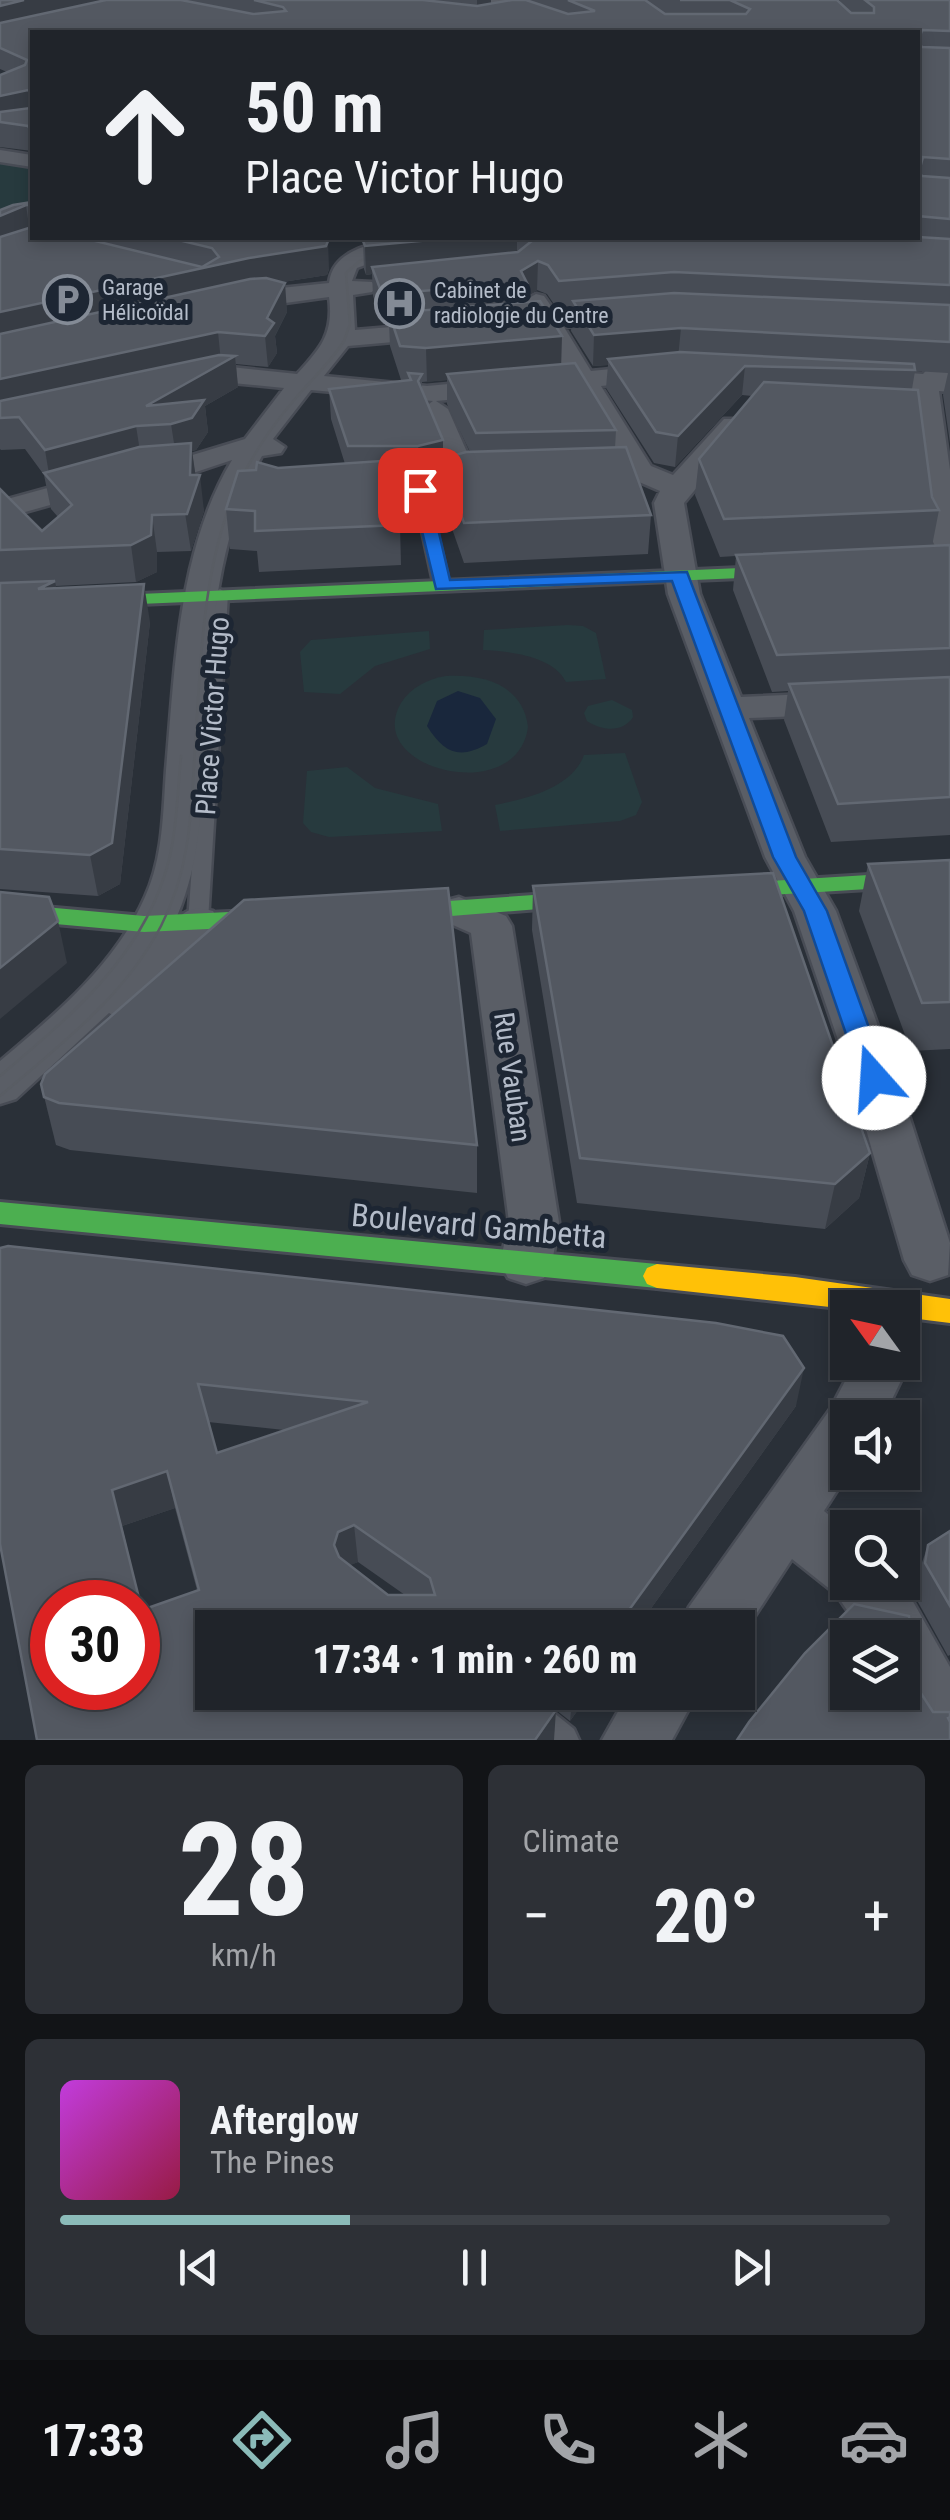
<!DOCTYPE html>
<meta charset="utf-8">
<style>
:root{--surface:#20242a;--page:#2d3036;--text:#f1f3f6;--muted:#a2a4a8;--line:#3d4147;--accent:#8bbbb9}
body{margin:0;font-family:"Roboto Condensed",sans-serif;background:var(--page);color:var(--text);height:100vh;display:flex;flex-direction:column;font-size:38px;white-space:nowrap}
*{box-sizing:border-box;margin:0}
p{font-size:32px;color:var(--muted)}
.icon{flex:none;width:55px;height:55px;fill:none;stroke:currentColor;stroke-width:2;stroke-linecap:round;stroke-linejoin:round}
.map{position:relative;height:1740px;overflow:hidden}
.drawer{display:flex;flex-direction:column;gap:25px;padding:25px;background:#121417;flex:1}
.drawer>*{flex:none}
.top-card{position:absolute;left:30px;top:30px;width:890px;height:210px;border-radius:0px;box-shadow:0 5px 15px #0003,0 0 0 2px var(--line);background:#20242a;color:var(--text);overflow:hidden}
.needle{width:65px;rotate:303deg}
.controls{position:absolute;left:830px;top:1290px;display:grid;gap:20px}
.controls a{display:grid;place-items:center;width:90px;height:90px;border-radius:0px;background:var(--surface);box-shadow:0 5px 15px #0003,0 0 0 2px var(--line);font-size:50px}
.speed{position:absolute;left:30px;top:1580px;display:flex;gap:20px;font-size:50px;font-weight:700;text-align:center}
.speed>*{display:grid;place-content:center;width:130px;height:130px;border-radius:50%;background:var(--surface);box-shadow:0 5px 15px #0003,0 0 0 2px var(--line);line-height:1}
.speed .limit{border:15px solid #d22;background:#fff;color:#111}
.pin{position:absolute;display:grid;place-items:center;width:85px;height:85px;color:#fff;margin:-42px;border-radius:20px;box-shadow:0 5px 15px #0006}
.me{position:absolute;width:110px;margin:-55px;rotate:341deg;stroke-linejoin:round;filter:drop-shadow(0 0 8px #0008)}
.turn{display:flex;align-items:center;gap:35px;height:210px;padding:0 50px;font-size:45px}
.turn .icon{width:130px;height:130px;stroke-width:2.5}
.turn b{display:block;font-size:70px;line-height:85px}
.big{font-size:75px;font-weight:800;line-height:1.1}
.drawer .widget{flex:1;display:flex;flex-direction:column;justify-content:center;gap:15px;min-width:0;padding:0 35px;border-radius:15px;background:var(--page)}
.drawer .dial{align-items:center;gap:0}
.dial b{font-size:130px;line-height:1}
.song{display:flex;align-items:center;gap:30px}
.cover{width:120px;height:120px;border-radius:15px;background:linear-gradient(135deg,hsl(290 70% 55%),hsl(340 70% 35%))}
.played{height:10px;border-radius:5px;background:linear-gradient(90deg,var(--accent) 35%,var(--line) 35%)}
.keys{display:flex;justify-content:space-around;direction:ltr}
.heat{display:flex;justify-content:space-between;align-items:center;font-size:55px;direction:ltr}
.drawer .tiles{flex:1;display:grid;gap:25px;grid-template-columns:1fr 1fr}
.widget:last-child{grid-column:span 2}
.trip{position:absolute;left:195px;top:1610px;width:560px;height:100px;border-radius:0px;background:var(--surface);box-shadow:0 5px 15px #0003,0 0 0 2px var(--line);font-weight:800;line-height:100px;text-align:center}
.dock{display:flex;height:160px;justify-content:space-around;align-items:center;background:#0d0e11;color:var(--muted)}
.dock .icon{width:70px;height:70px}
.dock .current{color:var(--accent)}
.dock b{font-size:45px;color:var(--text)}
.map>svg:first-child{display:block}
.green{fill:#273a3e}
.water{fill:#19273c}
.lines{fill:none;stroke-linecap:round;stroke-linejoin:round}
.lane-casing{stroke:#484c55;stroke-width:5}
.street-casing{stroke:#484c55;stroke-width:5}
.fast-casing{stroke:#484c55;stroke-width:6}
.slow-casing{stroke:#484c55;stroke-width:6}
.lane{fill:#5a5e66;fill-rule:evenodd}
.street{fill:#5a5e66;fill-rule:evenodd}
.fast{fill:#4caf50;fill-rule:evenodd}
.slow{fill:#ffc107;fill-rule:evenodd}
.tram{stroke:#595d64;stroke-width:2.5}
.wall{fill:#474c55;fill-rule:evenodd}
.shaded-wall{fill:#373c44}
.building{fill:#535861;stroke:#626872;stroke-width:2.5;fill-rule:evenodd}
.route{fill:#1a73e8;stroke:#114b97;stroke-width:2.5}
.labels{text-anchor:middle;stroke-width:10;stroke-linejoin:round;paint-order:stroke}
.far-poi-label{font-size:22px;fill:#b4bcc9;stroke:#1d2633;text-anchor:start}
.street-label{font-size:28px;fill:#b4bcc9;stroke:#1d2633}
.near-street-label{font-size:32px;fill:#b4bcc9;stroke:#1d2633}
</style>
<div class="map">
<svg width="950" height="1740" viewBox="0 0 950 1740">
<rect width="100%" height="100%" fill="#2a3038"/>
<g class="green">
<polygon points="0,153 32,158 32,230 0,239"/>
<path d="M568,625l15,1 13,7 10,46 -40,3c-12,-26 -57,-31 -83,-32l1,-20z"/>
<polygon points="429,631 430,649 375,666 340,694 304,692 300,652 311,640"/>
<path d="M446,676c36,-2 77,8 82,51 -11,81 -166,42 -127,-24 10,-16 27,-24 45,-27z"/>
<path d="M612,700l20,10 1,7c-10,16 -31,14 -46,4l-3,-8 4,-7z"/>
<path d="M625,753l17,49 -6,13 -16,6 -120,10 -5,-26c31,-6 77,-17 89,-50z"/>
<polygon points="347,767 375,788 438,804 442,831 329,837 311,832 303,823 307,771"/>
</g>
<path class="water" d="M458,691l22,7 16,21 -9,25c-28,16 -43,9 -60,-18l10,-25z"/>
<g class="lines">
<defs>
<g id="lane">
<polygon points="420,486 427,490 450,586 442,591 434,586 413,490"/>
<polygon points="220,589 228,594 208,921 198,928 188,921 212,594"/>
<polygon points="486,1692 528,1692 574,1729 579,1740 537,1740 491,1703"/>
</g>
<g id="street">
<polygon points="481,0 504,0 590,32 568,32"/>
<polygon points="0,150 32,155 32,167 0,162"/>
<path d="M406,238h110l-11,7 -102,6 -46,17 -5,13 20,1 4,5 -4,5 -19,3 2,35 178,-15 -9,-14 12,-7 8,2 12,17 69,-5 9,2 3,5 -3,5 -70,7 27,44 70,-7 13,8 -13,8 -60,6 50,80 22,9 51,-56h20l4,6 -4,6 -60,72 16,91 41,103 209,-9v22l-201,8 56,139 31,54 61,167 53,165 -2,32 -18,6 -18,-6 -8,-15 -53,-182 -57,-167 -29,-54 -97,-263 -14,-91 6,-12 -30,-13 -54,-90 -140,13 12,8 26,59 29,2 4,6 -4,6 -37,4 -46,13 -97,-2 -5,-6 5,-6c41,-11 84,0 125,-12l-26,-64 11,-8 -122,-11 -38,49 12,8 -4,6 -19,3c-51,91 -52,203 -58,305 -4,59 -5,110 -31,164 12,-16 20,-19 40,-14l6,10c-22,35 -51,89 -92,101l-18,-9 -93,86 -16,5v-43c56,-47 115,-96 145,-164 18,-39 18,-84 21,-127 9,-103 12,-220 66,-310l-42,14 -47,5 -143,40v-18l142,-39 34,-2 69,-21 39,-51 -62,-6 -39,9 -13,-8 4,-6 48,-11 75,8c24,-26 37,-41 32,-77l-96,13 -8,-2 -4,-5 4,-5 27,-7 77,-8c4,-35 48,-41 77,-45zM541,329l26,44 -140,13 -103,-10 24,-30z"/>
<polygon points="944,358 950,360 950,392 939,391 950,470 950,556 939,554 929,534 912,389 859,385 846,377 859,369 923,374 935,361"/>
<polygon points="459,897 506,916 512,926 559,1222 552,1263 544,1278 526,1284 508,1278 500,1263 509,1222 471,933 444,921 438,911 444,901"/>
<polygon points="902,1346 910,1362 883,1418 848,1418 849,1472 824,1511 848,1531 848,1582 902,1582 950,1667 950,1740 921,1740 895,1692 902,1692 902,1638 866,1638 836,1594 792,1559 738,1642 738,1628 680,1628 689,1607 831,1408 855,1362 902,1362"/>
<polygon points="629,1692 698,1692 672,1740 602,1740"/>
</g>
<g id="fast">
<polygon points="950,559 950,569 0,610 0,600"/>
<polygon points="950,870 950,884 706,899 695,892 706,885"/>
<polygon points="606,890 614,893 617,898 614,903 377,922 365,914 377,906"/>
<polygon points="0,903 144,916 296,909 308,917 296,925 144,932 0,919"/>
<polygon points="0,1202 657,1264 667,1268 671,1276 667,1284 657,1288 0,1224"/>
</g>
<polygon id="slow" points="657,1264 795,1277 950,1299 950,1323 902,1317 902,1308 848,1309 657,1288 647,1284 643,1276 647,1268"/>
</defs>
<use href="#lane" class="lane-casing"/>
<use href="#street" class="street-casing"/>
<use href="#fast" class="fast-casing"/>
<use href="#slow" class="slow-casing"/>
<use href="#lane" class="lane"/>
<use href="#street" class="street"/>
<use href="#fast" class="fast"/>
<use href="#slow" class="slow"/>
<g class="tram">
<path d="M0,1076c66,-56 136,-113 164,-199 13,-38 13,-81 17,-121"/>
<path d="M0,1096c59,-50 125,-100 161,-170 27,-52 30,-105 33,-162 6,-82 6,-169 32,-248 14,-43 39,-82 69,-117 16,-19 35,-36 49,-58l6,-17 -4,-51 14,-12 32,-11"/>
</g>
</g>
<g class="wall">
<path d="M0,0h491v3l21,-3h325l14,13 -12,-13h111v443l-7,-48 5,-22 -33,-2 -3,18 20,108 7,13 -7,36 18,-1v290l-119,7 -47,-122 4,-29 -16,1 -39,-102 3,-34 -16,1 -25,-62 4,-36 53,-63 -10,-1 -67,72 -21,-4 -48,-75 2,-23 -15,1 -22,-35 1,-22 -14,1 -11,-16 -10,-4 -10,6v6l34,62 55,66 -1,18 36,67 -3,39 -184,9 -23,-66v-26l-22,6h-34l15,48 1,40 -142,7 -2,-21 -27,-2 -4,-40 52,-41 67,-4 -14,-45 -2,-30 79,-8 -7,-1 -11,-34 -1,-22h-6l-10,-28 -1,-22 -6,1 -2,-6 -1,-28 9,-3h546v-206h-886v119l-32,-4v-72l7,-3 -7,-3zM447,380v24l23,48 -27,6v-18l-21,-48v-10z"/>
<polygon points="32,202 32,238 317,238 329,269 327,275 283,282 287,312 275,336 277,353 268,367 236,364 238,387 205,406 208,432 196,450 192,451 195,475 204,511 191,551 157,552 157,572 136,582 56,586 56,588 150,622 120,884 98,896 0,889 0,489 42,531 58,517 51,509 44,475 25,449 1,450 0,449 0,210"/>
<polygon points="950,860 950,1049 911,1051 859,911 868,864"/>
<polygon points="533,886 870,1153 859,1198 825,1229 577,1203 532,930"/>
<polygon points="41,1084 477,1145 477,1193 70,1150 56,1145"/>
<path d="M0,1248l796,158 -159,222h-425l324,81 20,1 -21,-18h56l-21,29 -14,-11 -519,30zM208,1422l76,8 -67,23zM175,1508l22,82 -55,20 -20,-84zM358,1562l47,33h-17l-39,-30z"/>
<polygon points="950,1531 950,1655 948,1656 914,1595 917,1577 928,1545"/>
</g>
<g class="shaded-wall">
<polygon points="24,0 119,0 0,28 0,6"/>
<polygon points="477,0 491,0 491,8 477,10"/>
<polygon points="28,90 32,114 0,121 0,96"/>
<polygon points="26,205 30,233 0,246 0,216"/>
<polygon points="453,238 517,238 517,259 372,267 372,274 366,275 365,246"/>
<polygon points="328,241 329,269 327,275 251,287 0,343 0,312"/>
<polygon points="538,261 537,290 527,296 527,283 521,271"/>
<polygon points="285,283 287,312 275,336 277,353 268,367 265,336 267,318"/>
<polygon points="681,328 678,358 608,359 608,365 593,366 594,335"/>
<polygon points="218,332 221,362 0,412 0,379"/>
<polygon points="562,336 561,370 447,374 447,380 427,382 426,348"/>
<polygon points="235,356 238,387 205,406 208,432 196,450 192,451 196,478 200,475 204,511 191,551 171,424 146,406"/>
<polygon points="745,366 742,395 675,467 678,436"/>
<polygon points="136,426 141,458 50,480 45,450"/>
<polygon points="443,440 443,464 441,459 441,471 419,477 418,446"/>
<polygon points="152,515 157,552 157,572 136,582 131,545"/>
<polygon points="55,581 62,619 38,589"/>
<polygon points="144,584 150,622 120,884 98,896 90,855"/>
<polygon points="58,921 67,963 0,1019 0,968"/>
<polygon points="870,1153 859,1198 825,1229 835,1184"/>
<polygon points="804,1368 796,1406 637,1628 616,1628"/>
<polygon points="167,1471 175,1508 122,1526 112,1490"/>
<polygon points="354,1525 358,1562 342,1569 334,1545 338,1532"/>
<polygon points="910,1639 902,1660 902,1642"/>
<polygon points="573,1692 591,1692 570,1721"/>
<polygon points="556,1710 554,1740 535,1740"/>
</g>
<g class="building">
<polygon points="0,0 24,0 0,6"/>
<polygon points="106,0 181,0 253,14 286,11 283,7 254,0 423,0 477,6 512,0 526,0 568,14 595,11 568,0 645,0 665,14 746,14 750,9 730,0 680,0 837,0 851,13 874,13 874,7 865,0 950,0 950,31 922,30 918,43 922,47 950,48 950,159 923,157 919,172 922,176 950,178 950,219 918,216 918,32 32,32 32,133 28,126 0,122 0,112 31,108 32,94 28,90 0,96 0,75 25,65 27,60 0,48 0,23"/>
<polygon points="32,202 32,205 26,205 0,216 0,210 13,205"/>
<polygon points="32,227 32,238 83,238 202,267 219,257 212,248 170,238 317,238 328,241 326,246 249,258 0,312 0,237"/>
<polygon points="918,237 950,239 950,285 674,272 559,281 548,265 538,261 521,271 527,283 382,294 372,267 518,252 533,240 528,238"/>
<polygon points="372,238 453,238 365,246 363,241"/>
<polygon points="266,278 285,283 267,318 274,323 265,336 218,332 0,379 0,334 250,279"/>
<polygon points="674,293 950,305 950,342 681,328 594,335 573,301"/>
<polygon points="540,301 562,336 426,348 400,346 389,313"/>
<polygon points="680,352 914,364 915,370 745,366 678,436 656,432 608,359"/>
<polygon points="219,355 235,356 146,406 204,400 192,418 171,424 136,426 45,450 19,417 0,418 0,401"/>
<polygon points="575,363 616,430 476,433 447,374"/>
<polygon points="408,373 422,374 418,381 443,440 418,446 348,446 329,389 411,380"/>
<polygon points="764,382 918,390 932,497 939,510 724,519 699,459"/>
<polygon points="191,443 190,475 200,475 187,514 152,515 151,535 131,545 0,550 0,489 42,531 72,505 44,473 139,447"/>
<polygon points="626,447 651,515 464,523 441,459 466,452"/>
<polygon points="381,461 400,525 255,531 255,511 226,509 238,471 256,470 257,462 278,468"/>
<polygon points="950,545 950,648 777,655 736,555"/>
<polygon points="55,581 38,589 144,584 112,843 90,855 0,849 0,583"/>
<polygon points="950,677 950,797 838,804 789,684"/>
<polygon points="950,860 950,1002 922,1003 868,864"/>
<polygon points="773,873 870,1153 835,1184 580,1158 533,886"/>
<polygon points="448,888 477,1145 59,1103 44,1097 41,1084 45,1074 244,900"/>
<polygon points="0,892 49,897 58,921 0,968"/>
<path d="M8,1246l708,77 67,13 21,32 -188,260h-404v64h304l20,17 20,1 -21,30h-498l-37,-196v-296zM198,1384l170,18 -151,51zM167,1471l32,119 -57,20 -30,-120zM354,1525l76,53 5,17h-47l-49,-38 -5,-12 4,-13zM52,1602h86v86h-86z"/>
<polygon points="950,1531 950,1606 925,1563 928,1545"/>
<polygon points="854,1604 909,1616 910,1639 902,1642 902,1638 848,1638 848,1692 902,1692 902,1668 909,1689 917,1687 933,1712 950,1712 950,1717 948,1718 950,1722 950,1740 737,1740 749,1722 805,1653"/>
</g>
<polygon class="route" points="420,485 429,490 450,580 687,572 796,857 827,911 887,1078 883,1085 865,1085 861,1078 804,911 773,857 672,581 436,589 412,490"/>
<defs>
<symbol id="parking-ring" viewBox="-11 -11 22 22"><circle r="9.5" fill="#1d2633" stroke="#848b96" stroke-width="1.5"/><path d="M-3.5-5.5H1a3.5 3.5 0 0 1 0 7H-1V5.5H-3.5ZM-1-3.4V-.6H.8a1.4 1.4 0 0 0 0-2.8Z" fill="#848b96"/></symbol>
<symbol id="hospital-ring" viewBox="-11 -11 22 22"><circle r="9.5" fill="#1d2633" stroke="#848b96" stroke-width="1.5"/><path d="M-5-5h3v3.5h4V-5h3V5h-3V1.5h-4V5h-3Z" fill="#848b96"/></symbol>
</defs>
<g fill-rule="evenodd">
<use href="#parking-ring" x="40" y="272" width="55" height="55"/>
<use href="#hospital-ring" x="372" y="276" width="55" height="55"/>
</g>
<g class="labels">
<g class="far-poi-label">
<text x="102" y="295">Garage<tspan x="102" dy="25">Hélicoïdal</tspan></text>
<text x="434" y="298">Cabinet de<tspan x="434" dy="25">radiologie du Centre</tspan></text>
</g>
<g class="street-label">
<text transform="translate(212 716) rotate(-86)" y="10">Place Victor Hugo</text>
<text transform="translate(513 1077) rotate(82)" y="10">Rue Vauban</text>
</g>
<g class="near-street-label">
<text transform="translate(479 1226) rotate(5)" y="11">Boulevard Gambetta</text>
</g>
</g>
</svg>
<div class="controls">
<a><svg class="needle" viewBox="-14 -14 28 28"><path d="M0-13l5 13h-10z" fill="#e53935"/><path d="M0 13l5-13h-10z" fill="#a2a4a8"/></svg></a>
<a><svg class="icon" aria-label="sound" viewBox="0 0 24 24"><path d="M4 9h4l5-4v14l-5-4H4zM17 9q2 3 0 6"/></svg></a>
<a><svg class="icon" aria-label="search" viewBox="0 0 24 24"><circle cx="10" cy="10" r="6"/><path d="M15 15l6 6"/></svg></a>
<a><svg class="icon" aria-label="layers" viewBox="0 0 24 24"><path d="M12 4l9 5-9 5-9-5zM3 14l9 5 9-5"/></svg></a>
</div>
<div class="speed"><div class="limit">30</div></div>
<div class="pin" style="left:420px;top:490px;background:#d93025"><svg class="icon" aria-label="arrive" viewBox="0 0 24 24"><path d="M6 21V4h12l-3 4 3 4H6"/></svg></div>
<svg class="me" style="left:874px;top:1078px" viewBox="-20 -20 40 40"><circle r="19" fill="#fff"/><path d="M0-13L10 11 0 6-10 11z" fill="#1a73e8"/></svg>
<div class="trip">17:34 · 1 min · 260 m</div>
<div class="top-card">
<div class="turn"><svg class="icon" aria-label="ahead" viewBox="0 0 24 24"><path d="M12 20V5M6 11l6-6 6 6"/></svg><div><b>50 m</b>Place Victor Hugo</div></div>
</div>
</div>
<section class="drawer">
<div class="tiles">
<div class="widget dial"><b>28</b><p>km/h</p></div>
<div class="widget"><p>Climate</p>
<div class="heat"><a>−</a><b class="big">20°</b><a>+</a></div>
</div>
<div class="widget">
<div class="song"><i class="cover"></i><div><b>Afterglow</b><p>The Pines</p></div></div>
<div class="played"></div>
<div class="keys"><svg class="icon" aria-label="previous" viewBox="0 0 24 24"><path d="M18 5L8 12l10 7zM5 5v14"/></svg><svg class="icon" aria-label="pause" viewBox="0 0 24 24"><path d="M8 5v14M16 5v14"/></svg><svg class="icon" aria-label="next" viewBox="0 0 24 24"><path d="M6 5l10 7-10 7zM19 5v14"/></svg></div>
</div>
</div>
</section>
<nav class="dock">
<b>17:33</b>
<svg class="icon current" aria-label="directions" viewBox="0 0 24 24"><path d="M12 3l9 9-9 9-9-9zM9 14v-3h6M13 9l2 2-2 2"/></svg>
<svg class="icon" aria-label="music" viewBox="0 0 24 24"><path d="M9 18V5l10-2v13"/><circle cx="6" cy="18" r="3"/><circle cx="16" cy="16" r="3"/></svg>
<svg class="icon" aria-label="phone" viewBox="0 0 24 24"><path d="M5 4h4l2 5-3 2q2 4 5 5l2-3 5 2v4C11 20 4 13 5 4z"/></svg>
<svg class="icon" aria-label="climate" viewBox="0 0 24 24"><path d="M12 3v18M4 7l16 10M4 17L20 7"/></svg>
<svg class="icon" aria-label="car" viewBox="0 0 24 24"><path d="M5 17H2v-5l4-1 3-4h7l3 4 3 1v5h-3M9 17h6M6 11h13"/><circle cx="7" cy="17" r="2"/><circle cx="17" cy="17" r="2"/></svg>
</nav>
